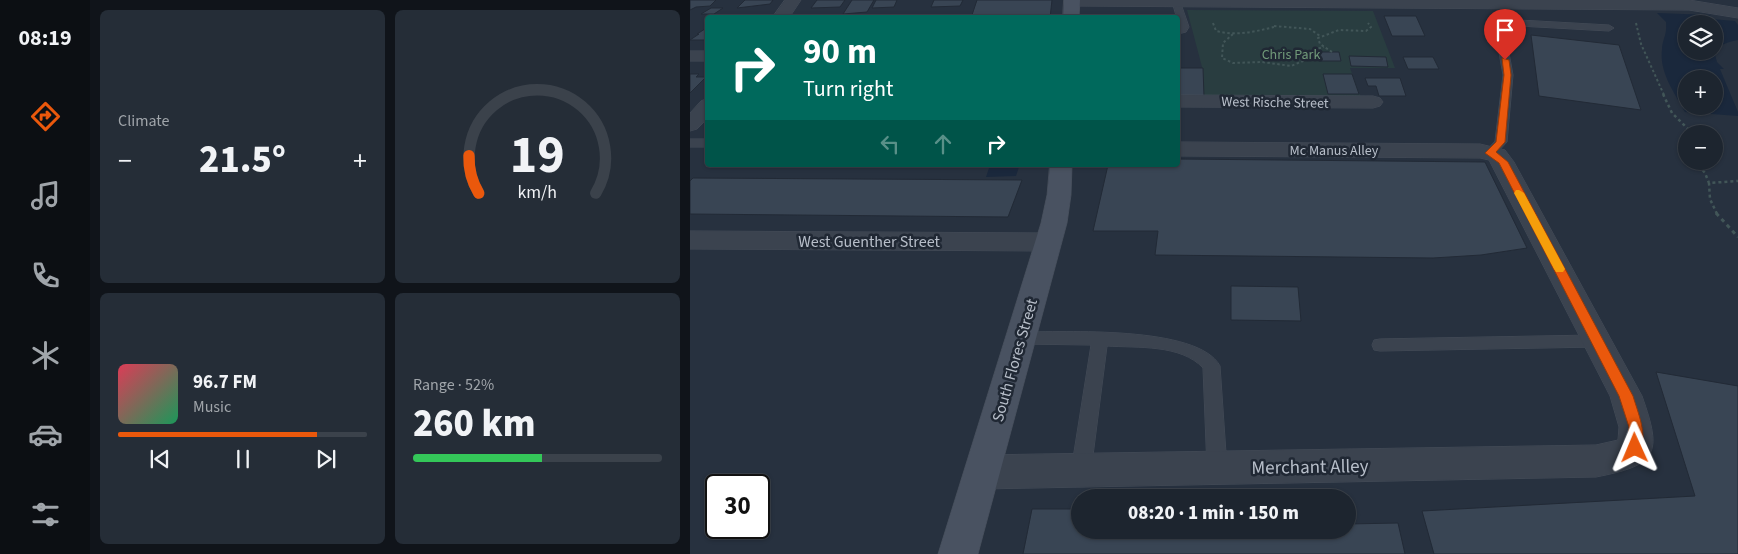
<!DOCTYPE html>
<meta charset="utf-8">
<style>
:root{--surface:#1d252f;--page:#252d37;--text:#f1f3f6;--muted:#a0a5aa;--line:#3b424b;--accent:#ea580c}
body{margin:0;font-family:"Source Sans 3",sans-serif;background:var(--page);color:var(--text);height:100vh;display:flex;flex-direction:column;font-size:19px;white-space:nowrap}
*{box-sizing:border-box;margin:0}
p{font-size:16px;color:var(--muted)}
.icon{flex:none;width:28px;height:28px;fill:none;stroke:currentColor;stroke-width:2;stroke-linecap:round;stroke-linejoin:round}
.map{position:relative;flex:1;overflow:hidden}
.panel{display:flex;flex-direction:column;gap:10px;padding:10px;background:#10141a;width:600px}
.panel>*{flex:none}
.guide{position:absolute;left:15px;top:15px;width:475px;height:152px;border-radius:5px;box-shadow:0 1px 4px #0004,0 0 0 1px var(--line);background:#00695c;color:#fff;overflow:hidden}
.buttons{position:absolute;left:988px;top:15px;display:grid;gap:10px}
.buttons a{display:grid;place-items:center;width:45px;height:45px;border-radius:50%;background:var(--surface);box-shadow:0 1px 4px #0004,0 0 0 1px var(--line);font-size:25px}
.speed{position:absolute;left:15px;top:474px;display:flex;gap:10px;font-size:25px;font-weight:700;text-align:center}
.speed>*{display:grid;place-content:center;width:65px;height:65px;border-radius:50%;background:var(--surface);box-shadow:0 1px 4px #0004,0 0 0 1px var(--line);line-height:1}
.speed .limit{border:2px solid #111;border-radius:8px;background:#fff;color:#111}
.pin{position:absolute;display:grid;place-items:center;width:42px;height:42px;color:#fff;margin:-51px -21px;border-radius:50% 50% 50% 0;rotate:-45deg;box-shadow:0 0 5px #0007}
.pin .icon{rotate:45deg}
.me{position:absolute;width:55px;margin:-28px;rotate:359deg;stroke-linejoin:round;filter:drop-shadow(0 0 4px #0008)}
.turn{display:flex;align-items:center;gap:18px;height:105px;padding:0 15px;font-size:22px}
.turn .icon{width:65px;height:65px;stroke-width:2.5}
.turn b{display:block;font-size:35px;line-height:42px}
.lanes{display:flex;align-items:center;height:48px;padding:0 15px;background:#0003;justify-content:center;gap:25px;direction:ltr}
.lanes .off{opacity:.35}
.big{font-size:38px;font-weight:800;line-height:1.1}
.panel .card{flex:1;display:flex;flex-direction:column;justify-content:center;gap:8px;min-width:0;padding:0 18px;border-radius:8px;background:var(--page)}
.panel .dial{align-items:center;gap:0}
.dial svg{height:130px;overflow:visible;fill:none;stroke:var(--line);stroke-width:7;stroke-linecap:round;text-anchor:middle}
.dial text{fill:var(--text);stroke:none}
.song{display:flex;align-items:center;gap:15px}
.cover{width:60px;height:60px;border-radius:8px;background:linear-gradient(135deg,hsl(350 70% 55%),hsl(150 70% 35%))}
.played{height:5px;border-radius:2px;background:linear-gradient(90deg,var(--accent) 80%,var(--line) 80%)}
.keys{display:flex;justify-content:space-around;direction:ltr}
.heat{display:flex;justify-content:space-between;align-items:center;font-size:28px;direction:ltr}
.charge{height:8px;border-radius:4px;background:linear-gradient(90deg,#34c759 52%,var(--line) 0)}
.panel .tiles{flex:1;display:grid;gap:10px;grid-template-columns:repeat(2,1fr)}
.trip{position:absolute;left:381px;top:489px;width:285px;height:50px;border-radius:25px;background:var(--surface);box-shadow:0 1px 4px #0004,0 0 0 1px var(--line);font-weight:800;line-height:50px;text-align:center}
main{display:flex;flex:1;min-height:0}
.dock{display:flex;flex-direction:column;width:90px;justify-content:space-around;align-items:center;background:#0c0f13;color:var(--muted)}
.dock .icon{width:35px;height:35px}
.dock .on{color:var(--accent)}
.dock b{font-size:22px;color:var(--text)}
.map>svg:first-child{display:block}
.green{fill:#293d40}
.water{fill:#1a283c;fill-rule:evenodd}
.building{fill:#394554;stroke:#222a36}
.lines{fill:none;stroke-linecap:round;stroke-linejoin:round}
.service-casing{stroke:#444c58;stroke-width:1}
.minor-casing{stroke:#444c58;stroke-width:1}
.secondary-casing{stroke:#444c58;stroke-width:1}
.path-far2{stroke:#425658;stroke-width:2;stroke-dasharray:2.5 2.5;stroke-linecap:butt}
.path-far1{stroke:#425658;stroke-width:2.5;stroke-dasharray:3 3;stroke-linecap:butt}
.path{stroke:#425658;stroke-width:3;stroke-dasharray:4 4;stroke-linecap:butt}
.service{fill:#3b434f;fill-rule:evenodd}
.minor{fill:#3b434f;fill-rule:evenodd}
.secondary{fill:#495261;fill-rule:evenodd}
.route{fill:#ea580c;stroke:#983908}
.slow{fill:#f59e0b}
.labels{text-anchor:middle;stroke-width:5;stroke-linejoin:round;paint-order:stroke}
.far-park-label{font-size:14px;fill:#709979;stroke:#202834}
.far-street-label{font-size:14px;fill:#b7bec9;stroke:#202834}
.street-label{font-size:16px;fill:#b7bec9;stroke:#202834}
.near-street-label{font-size:19px;fill:#b7bec9;stroke:#202834}
</style>
<main>
<nav class="dock">
<b>08:19</b>
<svg class="icon on" aria-label="directions" viewBox="0 0 24 24"><path d="M12 3l9 9-9 9-9-9zM9 14v-3h6M13 9l2 2-2 2"/></svg>
<svg class="icon" aria-label="music" viewBox="0 0 24 24"><path d="M9 18V5l10-2v13"/><circle cx="6" cy="18" r="3"/><circle cx="16" cy="16" r="3"/></svg>
<svg class="icon" aria-label="phone" viewBox="0 0 24 24"><path d="M5 4h4l2 5-3 2q2 4 5 5l2-3 5 2v4C11 20 4 13 5 4z"/></svg>
<svg class="icon" aria-label="climate" viewBox="0 0 24 24"><path d="M12 3v18M4 7l16 10M4 17L20 7"/></svg>
<svg class="icon" aria-label="car" viewBox="0 0 24 24"><path d="M5 17H2v-5l4-1 3-4h7l3 4 3 1v5h-3M9 17h6M6 11h13"/><circle cx="7" cy="17" r="2"/><circle cx="17" cy="17" r="2"/></svg>
<svg class="icon" aria-label="filters" viewBox="0 0 24 24"><path d="M4 7h16M4 17h16"/><circle cx="9" cy="7" r="2"/><circle cx="15" cy="17" r="2"/></svg>
</nav>
<section class="panel">
<div class="tiles">
<div class="card"><p>Climate</p>
<div class="heat"><a>−</a><b class="big">21.5°</b><a>+</a></div>
</div>
<div class="card dial"><svg viewBox="0 0 100 80">
<path d="M14 69A42 42 0 1 1 86 69"/>
<path d="M14 69A42 42 0 0 1 8 46" stroke="#ea580c"/>
<text x="50" y="56" font-size="32" font-weight="700">19</text>
<text x="50" y="72" font-size="11">km/h</text>
</svg></div>
<div class="card">
<div class="song"><i class="cover"></i><div><b>96.7 FM</b><p>Music</p></div></div>
<div class="played"></div>
<div class="keys"><svg class="icon" aria-label="previous" viewBox="0 0 24 24"><path d="M18 5L8 12l10 7zM5 5v14"/></svg><svg class="icon" aria-label="pause" viewBox="0 0 24 24"><path d="M8 5v14M16 5v14"/></svg><svg class="icon" aria-label="next" viewBox="0 0 24 24"><path d="M6 5l10 7-10 7zM19 5v14"/></svg></div>
</div>
<div class="card"><p>Range · 52%</p><b class="big">260 km</b><div class="charge"></div></div>
</div>
</section>
<div class="map">
<svg width="1048" height="554" viewBox="0 0 1048 554">
<rect width="100%" height="100%" fill="#27313f"/>
<polygon class="green" points="497,10 683,11 705,68 660,68 671,98 514,97 512,67"/>
<g class="water">
<path d="M967,13l53,2 1,4 24,2 3,4v15c-9,2 -18,4 -24,11l3,11 7,7h-4l18,43v4l-53,-4c-11,-20 -26,-40 -23,-63 1,-12 5,-13 4,-27zM996,24h28v27h-28zM996,79h28v27h-28z"/>
<polygon points="329,167 326,176 296,177 299,168"/>
</g>
<g class="building">
<polygon points="0,0 26,0 20,6 6,7 0,10"/>
<polygon points="55,0 83,0 80,4 47,8"/>
<polygon points="127,0 155,0 150,7 121,8"/>
<polygon points="162,0 184,0 177,12 153,14"/>
<polygon points="186,0 207,0 204,7 182,8"/>
<polygon points="244,0 273,0 270,6 241,7"/>
<polygon points="287,0 362,0 360,18 281,18"/>
<polygon points="21,8 33,8 24,14 11,14"/>
<polygon points="694,16 726,16 735,36 702,36"/>
<polygon points="18,27 18,40 0,40 9,34 7,34"/>
<polygon points="841,35 929,45 951,110 849,96"/>
<polygon points="627,52 649,52 651,61 629,61"/>
<polygon points="659,56 696,57 698,67 661,66"/>
<polygon points="713,57 743,57 749,69 718,69"/>
<polygon points="488,68 513,68 514,96 488,96"/>
<polygon points="0,74 9,74 6,77 16,77 0,93"/>
<polygon points="633,74 662,74 669,94 638,94"/>
<polygon points="675,78 710,78 716,96 689,96 686,86 678,86"/>
<polygon points="488,159 795,162 837,248 791,255 743,258 465,255 468,231 403,231 418,165 488,165"/>
<polygon points="3,178 332,180 318,217 0,214 0,181"/>
<polygon points="541,286 608,287 611,321 541,320"/>
<polygon points="966,372 1048,386 1048,554 744,554 732,511 1005,496"/>
<polygon points="342,509 390,509 390,530 658,530 658,524 708,523 715,554 333,554"/>
</g>
<g class="lines">
<defs>
<g id="service">
<polygon points="482,0 490,1 499,27 496,32 488,34 489,27"/>
<polygon points="829,20 919,25 924,28 919,31 829,26 815,31 823,75 817,142 804,156 800,157 794,153 805,141 813,75 805,30 811,25"/>
<rect x="0" y="139" width="18" height="8"/>
<path d="M330,332c43,0 178,-7 200,34l7,102 -3,6 -7,3 -7,-3 -3,-6 -4,-100c-22,-24 -66,-20 -96,-22l-16,125 -3,6 -7,3 -7,-3 -3,-6 20,-126 -71,-1 -6,-1 -2,-5 2,-5z"/>
<polygon points="907,335 913,336 915,341 913,346 907,347 690,351 684,350 682,345 684,340 690,339"/>
</g>
<g id="minor">
<polygon points="95,0 111,0 99,18 82,18"/>
<polygon points="375,0 999,0 1048,8 1048,18 999,10 382,6 376,4"/>
<rect x="0" y="51" width="18" height="10"/>
<polygon points="488,95 683,96 690,98 693,102 690,106 683,108 488,107"/>
<polygon points="18,99 18,118 7,129 0,131 0,113 11,101"/>
<path d="M488,142l302,2 25,6 9,12 128,234c21,59 15,69 -46,81l-614,12 -13,-5 -5,-12 5,-12 13,-5 614,-10 22,-5 1,-13 -9,-31 -121,-236 -9,-2 -302,-2z"/>
<polygon points="0,231 357,233 366,236 370,242 366,248 357,251 0,249"/>
</g>
<g id="secondary">
<polygon points="374,0 390,0 389,18 373,18"/>
<polygon points="360,165 382,165 381,195 377,223 288,554 248,554 351,223 357,195"/>
</g>
</defs>
<use href="#service" class="service-casing"/>
<use href="#minor" class="minor-casing"/>
<use href="#secondary" class="secondary-casing"/>
<g class="path-far2">
<path d="M523,23l3,8c20,5 38,1 58,-4"/>
<polyline points="946,23 951,44 974,95"/>
<polyline points="584,26 620,29 630,36"/>
<polyline points="543,34 533,43 532,58 543,63 572,62 601,66 613,61 615,52 634,47"/>
<polyline points="642,52 630,44 628,38 649,30 676,31 681,27 678,23"/>
</g>
<g class="path-far1">
<polyline points="973,94 982,113 1003,134"/>
<polyline points="1005,161 1015,173 1019,183"/>
<polyline points="1027,214 1020,199 1019,183 1048,181"/>
</g>
<polyline class="path" points="1026,213 1048,237"/>
<use href="#service" class="service"/>
<use href="#minor" class="minor"/>
<use href="#secondary" class="secondary"/>
</g>
<path class="route" d="M812,58l7,2 2,15 -6,67 -9,10 12,10 125,234c5,17 15,39 7,57l-5,2 -5,-2 -2,-5 1,-21 -10,-31 -120,-233 -14,-10 11,-11 8,-67z"/>
<polygon class="slow" points="826,190 829,190 834,193 875,269 873,272 866,272 864,269 824,193"/>
<g class="labels">
<g class="far-park-label">
<text x="601" y="59">Chris Park</text>
</g>
<g class="far-street-label">
<text transform="translate(585 102) rotate(1)" y="5">West Rische Street</text>
<text x="644" y="155">Mc Manus Alley</text>
</g>
<g class="street-label">
<text x="179" y="247">West Guenther Street</text>
<text transform="translate(324 360) rotate(-74)" y="6">South Flores Street</text>
</g>
<g class="near-street-label">
<text transform="translate(620 466) rotate(-1)" y="7">Merchant Alley</text>
</g>
</g>
</svg>
<div class="buttons">
<a><svg class="icon" aria-label="layers" viewBox="0 0 24 24"><path d="M12 4l9 5-9 5-9-5zM3 14l9 5 9-5"/></svg></a>
<a>+</a>
<a>−</a>
</div>
<div class="speed"><div class="limit">30</div></div>
<div class="pin" style="left:815px;top:60px;background:#d93025"><svg class="icon" aria-label="arrive" viewBox="0 0 24 24"><path d="M6 21V4h12l-3 4 3 4H6"/></svg></div>
<svg class="me" style="left:945px;top:448px" viewBox="-20 -20 40 40"><path d="M0-17L14 15 0 8-14 15z" fill="#ea580c" stroke="#fff" stroke-width="4"/></svg>
<div class="trip">08:20 · 1 min · 150 m</div>
<div class="guide">
<div class="turn"><svg class="icon" aria-label="right" viewBox="0 0 24 24"><path d="M7 20v-9h11M14 6l5 5-5 5"/></svg><div><b>90 m</b>Turn right</div></div>
<div class="lanes"><svg class="icon off" aria-label="left" viewBox="0 0 24 24"><path d="M17 20v-9H6M10 6l-5 5 5 5"/></svg><svg class="icon off" aria-label="ahead" viewBox="0 0 24 24"><path d="M12 20V5M6 11l6-6 6 6"/></svg><svg class="icon" aria-label="right" viewBox="0 0 24 24"><path d="M7 20v-9h11M14 6l5 5-5 5"/></svg></div>
</div>
</div>
</main>
